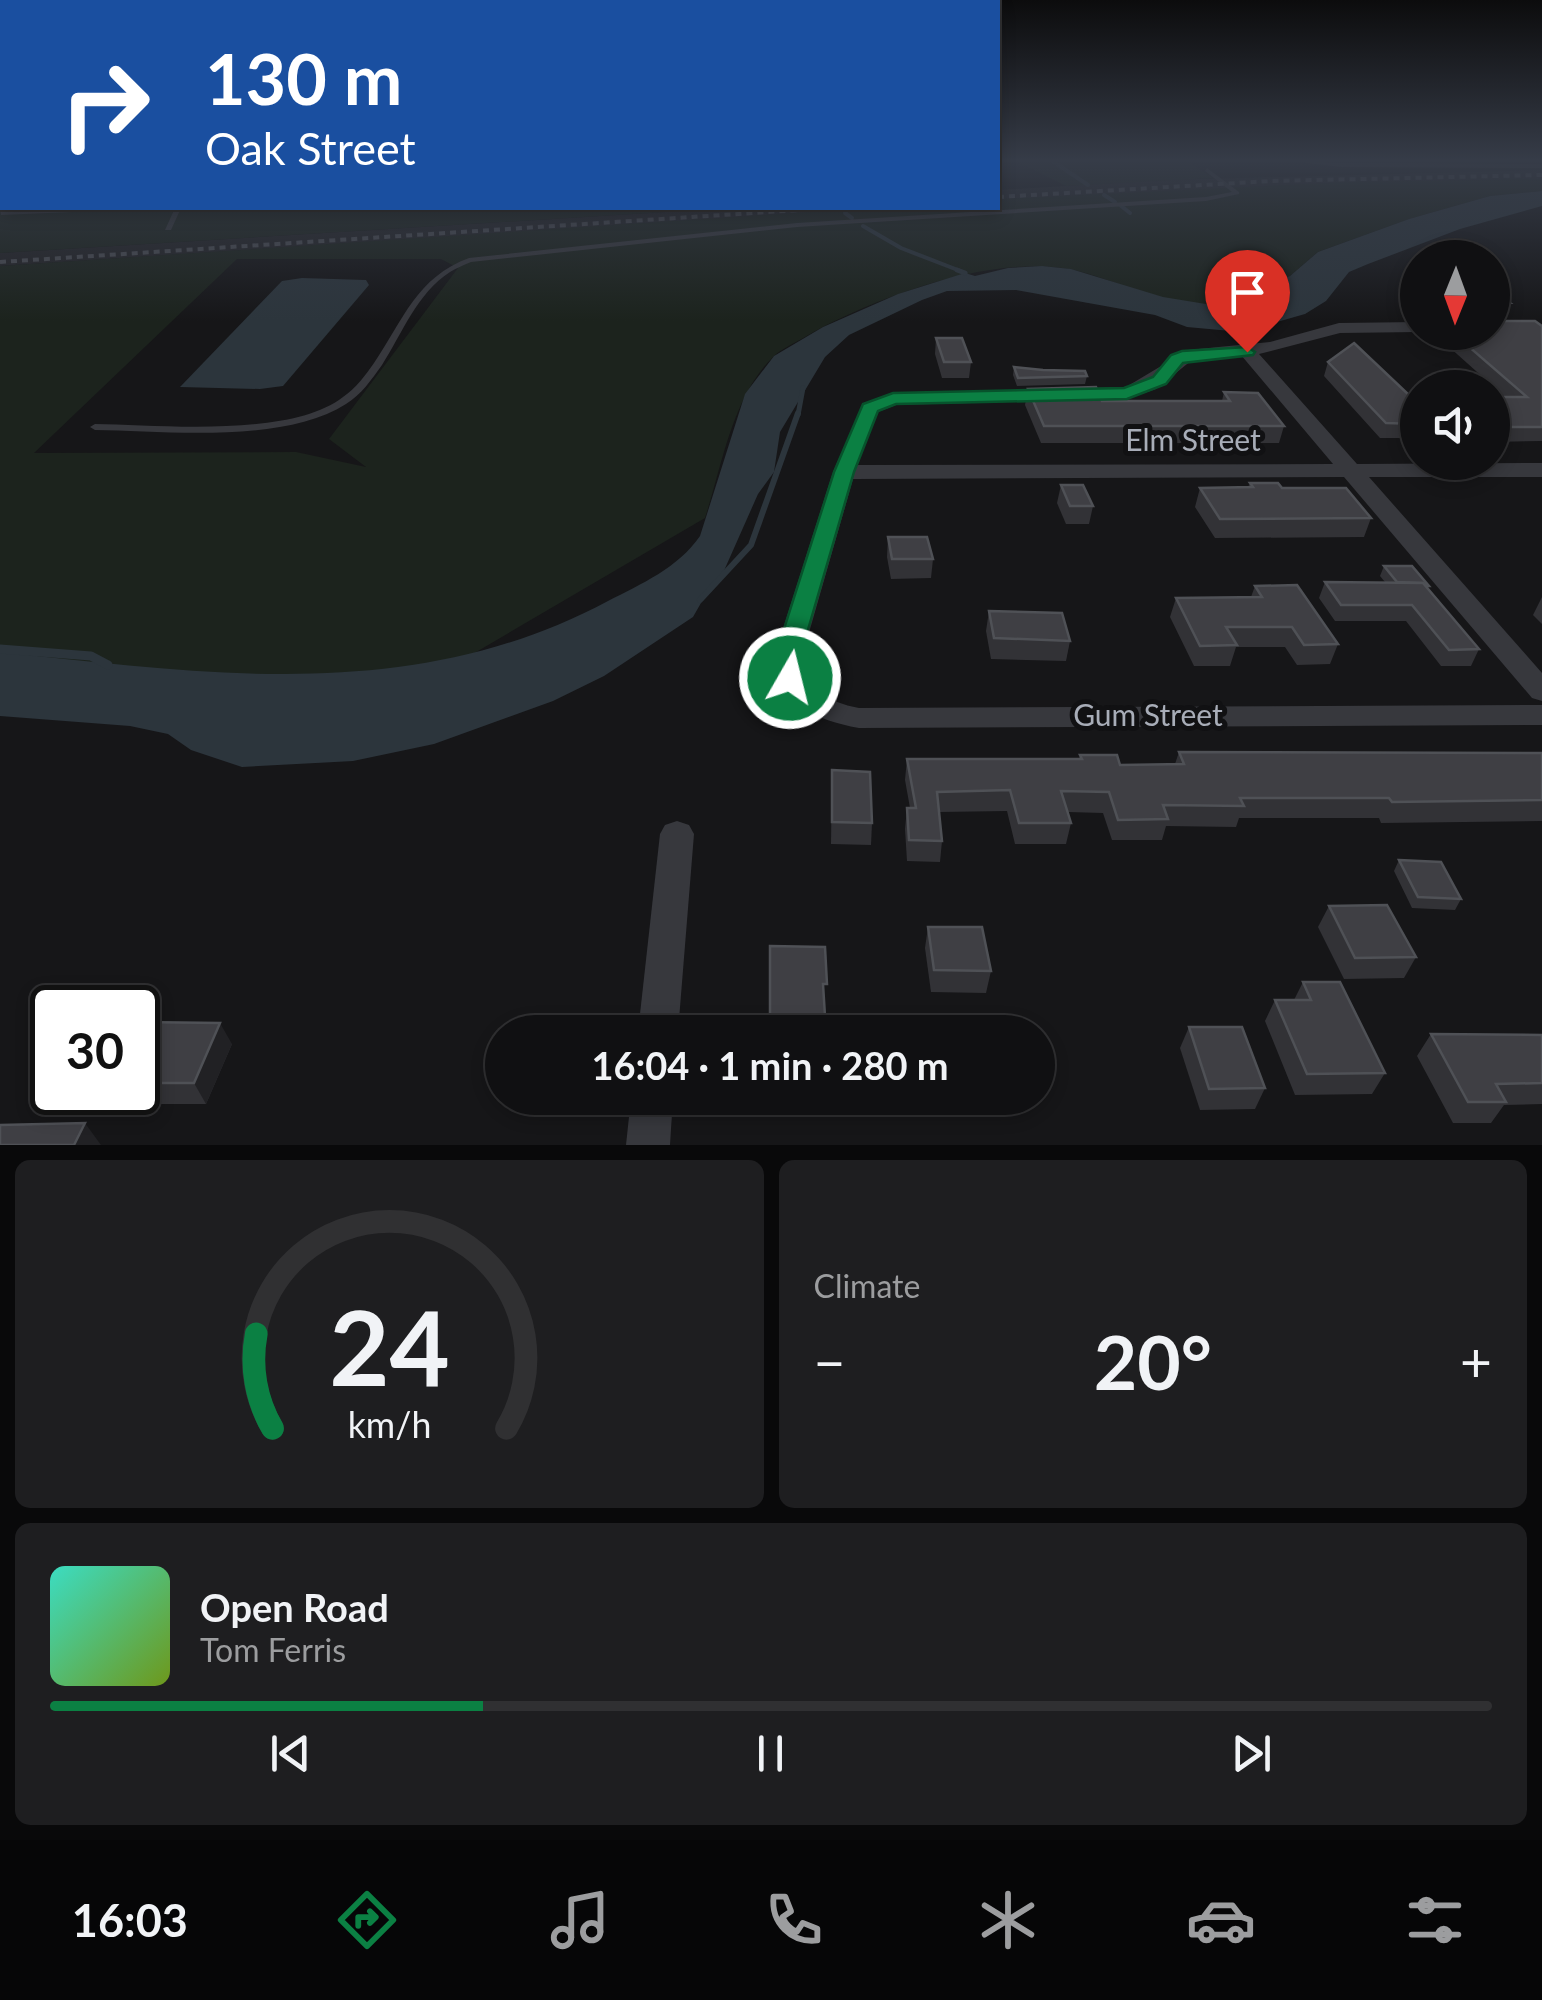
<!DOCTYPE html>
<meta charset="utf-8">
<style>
:root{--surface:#101012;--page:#1e1e20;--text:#f1f3f6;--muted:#9c9d9f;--line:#303032;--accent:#0b8043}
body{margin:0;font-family:Lato,sans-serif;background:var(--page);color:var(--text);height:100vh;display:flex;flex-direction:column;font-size:38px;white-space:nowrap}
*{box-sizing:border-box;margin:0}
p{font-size:32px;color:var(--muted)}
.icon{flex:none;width:55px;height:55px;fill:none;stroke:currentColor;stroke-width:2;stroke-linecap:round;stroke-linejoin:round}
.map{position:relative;height:1145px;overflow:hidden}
.panel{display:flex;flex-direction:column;gap:15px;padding:15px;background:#09090a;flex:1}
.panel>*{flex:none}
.top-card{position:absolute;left:0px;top:0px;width:1000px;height:210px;box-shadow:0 5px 15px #0003,0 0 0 2px var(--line);background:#1a4fa0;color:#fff;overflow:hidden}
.needle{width:65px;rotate:181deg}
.fabs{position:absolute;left:1400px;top:240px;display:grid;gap:20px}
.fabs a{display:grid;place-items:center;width:110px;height:110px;border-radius:50%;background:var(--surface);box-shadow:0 5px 15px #0003,0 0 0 2px var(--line);font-size:50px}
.speed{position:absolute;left:30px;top:985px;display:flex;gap:20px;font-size:50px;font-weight:700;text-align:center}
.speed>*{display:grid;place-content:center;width:130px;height:130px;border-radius:50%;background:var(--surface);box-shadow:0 5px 15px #0003,0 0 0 2px var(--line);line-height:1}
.speed .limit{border:5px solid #111;border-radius:15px;background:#fff;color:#111}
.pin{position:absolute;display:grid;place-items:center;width:85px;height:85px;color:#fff;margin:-102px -42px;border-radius:50% 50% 50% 0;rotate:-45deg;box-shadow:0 0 10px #0007}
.pin .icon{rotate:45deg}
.me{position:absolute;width:110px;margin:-55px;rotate:8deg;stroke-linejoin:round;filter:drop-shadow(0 0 8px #0008)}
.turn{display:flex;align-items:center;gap:35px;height:210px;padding:0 40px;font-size:45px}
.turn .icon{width:130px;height:130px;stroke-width:2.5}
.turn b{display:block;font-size:70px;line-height:85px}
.big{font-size:75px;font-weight:700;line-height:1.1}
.panel .card{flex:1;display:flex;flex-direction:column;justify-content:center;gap:15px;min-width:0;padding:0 35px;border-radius:15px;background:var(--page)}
.panel .dial{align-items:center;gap:0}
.dial svg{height:260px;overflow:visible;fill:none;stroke:var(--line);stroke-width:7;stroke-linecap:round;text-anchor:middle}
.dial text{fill:var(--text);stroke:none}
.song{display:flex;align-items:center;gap:30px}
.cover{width:120px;height:120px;border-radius:15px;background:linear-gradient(135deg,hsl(170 70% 55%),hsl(80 70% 35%))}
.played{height:10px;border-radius:5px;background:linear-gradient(90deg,var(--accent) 30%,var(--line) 30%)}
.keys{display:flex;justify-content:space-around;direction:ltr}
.heat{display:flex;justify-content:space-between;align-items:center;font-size:55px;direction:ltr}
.panel .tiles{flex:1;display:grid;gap:15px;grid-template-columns:1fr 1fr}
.card:last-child{grid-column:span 2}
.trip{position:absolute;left:485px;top:1015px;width:570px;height:100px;border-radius:50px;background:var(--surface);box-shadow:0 5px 15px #0003,0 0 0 2px var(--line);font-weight:700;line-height:100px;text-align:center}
.tab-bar{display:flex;height:160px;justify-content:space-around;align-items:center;background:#060607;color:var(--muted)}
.tab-bar .icon{width:70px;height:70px}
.tab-bar .selected{color:var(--accent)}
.tab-bar b{font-size:45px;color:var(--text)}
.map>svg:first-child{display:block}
.built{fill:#222225}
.green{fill:#1c231d;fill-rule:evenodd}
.water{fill:#2c353c}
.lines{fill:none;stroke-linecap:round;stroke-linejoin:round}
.stream-far3{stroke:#2c353c;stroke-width:4}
.stream-far2{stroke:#2c353c;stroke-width:5}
.stream-far1{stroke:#2c353c;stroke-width:6}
.stream{stroke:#2c353c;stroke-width:9}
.lane{fill:#37383d;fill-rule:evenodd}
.street{fill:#37383d;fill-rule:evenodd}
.rail{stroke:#4a4c52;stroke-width:4;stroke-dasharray:6 5;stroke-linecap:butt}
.wall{fill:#323236}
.shaded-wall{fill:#212124}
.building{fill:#3f3f44;stroke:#4f5156;stroke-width:2.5}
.route{fill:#0b8043;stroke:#07532c;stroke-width:2.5}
.labels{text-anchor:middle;stroke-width:10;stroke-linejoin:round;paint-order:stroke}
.street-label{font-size:30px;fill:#a8adb8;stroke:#111113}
</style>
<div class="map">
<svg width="1542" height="1145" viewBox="0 0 1542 1145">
<rect width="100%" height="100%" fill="#161618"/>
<g class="built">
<polygon points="1542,170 1542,182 998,201 998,190 1163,180"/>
<polygon points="729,208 896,208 0,266 0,253"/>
</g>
<g class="green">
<polygon points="1016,161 1252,160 1257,161 1190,163 1213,178 1066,186"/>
<path d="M1542,179v12l-52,5 -81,23 -91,33 -28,24 -61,21 -6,6c-49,9 -102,-22 -149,-33 -79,-17 -200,27 -269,67 -10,6 -24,12 -32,20 -41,40 -51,109 -68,161l-299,175 -406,18v-445l869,-58h129v-9l352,-17zM237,259h204l17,9 -129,171 37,28 -70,-15 -262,1z"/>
<polygon points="0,189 2,208 729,208 0,253"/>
</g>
<g class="water">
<path d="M1542,191v15l-82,23 -92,35 -19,8 -23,29 -21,13 -53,15 -21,2 -44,-4 -32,-12 -139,-25 -69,1 -25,9 -73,35 -24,22 -45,75 -6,40 -16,22 -39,88 -10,7 -16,28 -89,59 -51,25 -119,43 -81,17 -111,6 -51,-17 -23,-16 -38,-8 -130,-10v-64c210,22 413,53 608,-51 33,-17 70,-33 92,-65l45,-142 29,-38 49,-29 75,-33 67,-21 10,3 33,-8 34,-2 29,3 92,28 49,8 78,-29 28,-24 91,-33 81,-23z"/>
<polygon points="302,278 366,280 369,285 283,386 260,389 180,387 282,281"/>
</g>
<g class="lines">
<g class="stream-far3">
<polyline points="1051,160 1088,185"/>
<polyline points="1104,195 1115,202"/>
<polyline points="1120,205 1130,213"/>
<polyline points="845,213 852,218"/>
<polyline points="863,226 901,248 963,272"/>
</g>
<g class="stream-far2">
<polyline points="957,270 965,273"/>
<polyline points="798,415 803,388"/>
</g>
<polyline class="stream-far1" points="700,600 751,545 798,413"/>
<polyline class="stream" points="0,649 91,656 108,665"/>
<g class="lane">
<polygon points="1281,160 1342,163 1542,164 1542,168 1342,167"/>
<polygon points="2,165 2,169 0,170 0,166"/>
<path d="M1207,168l32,24v2l-33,7 -409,26 -326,35c-7,3 -15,6 -21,10 -33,21 -48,62 -68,93 -10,14 -21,30 -36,39 -62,40 -180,27 -251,26l-5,-3 5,-3c66,1 195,14 248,-27 13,-9 22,-21 31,-34 29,-43 43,-86 95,-105l328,-35 409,-26 26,-5 -27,-21z"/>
<polygon points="2,206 7,208 6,211 122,208 119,210 1,215 0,209"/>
<polygon points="175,208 181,208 171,230 165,230"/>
</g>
<g class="street">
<path d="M1418,322v10l-78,1 -81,21 98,110 185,-1v14h-173l173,196v28l-10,-3 -188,-221 -491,2 -51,178c6,32 25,45 57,51l683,-3v20l-683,3c-44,-8 -78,-24 -85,-71l59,-185 30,-68 30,-11 233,-6 62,-37 82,-8 69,-19zM1241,355l92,109 -476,1 21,-53 18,-7 231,-6 29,-10 36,-29z"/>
<polygon points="677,821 689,825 694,834 678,1032 638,1032 660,834 665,825"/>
<polygon points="631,1098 673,1098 670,1145 626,1145"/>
</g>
<g class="rail">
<polyline points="998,197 1271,181 1542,175"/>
<polyline points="0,262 830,208"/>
</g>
</g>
<g class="wall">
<polygon points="1415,289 1418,289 1418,308 1411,302"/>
<polygon points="1492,291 1510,303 1505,316 1494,317 1497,321 1542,326 1542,441 1492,442 1492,397 1505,397 1448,346 1451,338 1445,332 1492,332"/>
<polygon points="936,338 971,362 969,378 942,378 935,354"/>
<polygon points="1328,362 1411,397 1418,397 1418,438 1380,438 1324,376"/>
<polygon points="1014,367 1043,370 1087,376 1085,384 1017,386 1013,375"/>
<polygon points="1028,389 1102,401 1222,401 1224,392 1284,426 1279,443 1041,443 1025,405"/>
<polygon points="1250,483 1282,488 1371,518 1364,537 1215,538 1195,507 1200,488 1248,487"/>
<polygon points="1061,485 1093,506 1089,524 1066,524 1057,503"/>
<polygon points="888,537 933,559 931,578 891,579 887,557"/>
<polygon points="1384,566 1429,586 1428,588 1479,649 1471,666 1441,666 1406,621 1335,621 1319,598 1325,582 1385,582 1380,576"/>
<polygon points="1255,586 1338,644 1330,664 1297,665 1285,647 1236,647 1230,666 1194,666 1170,617 1176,598 1251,597"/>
<polygon points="1542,597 1542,624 1533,615"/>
<polygon points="989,611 1070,641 1066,661 991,659 986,631"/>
<polygon points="1179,752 1542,753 1542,821 1381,823 1379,818 1239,818 1236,827 1166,826 1162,840 1112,840 1103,813 1068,812 1071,823 1066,844 1015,844 1007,811 939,812 942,841 940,862 907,861 905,829 907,808 910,808 905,780 907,759 1079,759 1080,755 1120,765 1175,764"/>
<polygon points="832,770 872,823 871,845 831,844"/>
<polygon points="1399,860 1461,899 1455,910 1412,908 1394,871"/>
<polygon points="1329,906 1416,957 1404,978 1344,979 1318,927"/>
<polygon points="928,927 991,971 986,993 931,992 925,948"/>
<polygon points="1303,982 1385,1073 1372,1094 1295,1095 1265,1021 1275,1000 1294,1000"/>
<polygon points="138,1022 232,1044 206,1104 118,1104 111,1092 138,1092"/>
<polygon points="1189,1027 1265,1088 1255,1109 1200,1110 1180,1048"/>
<polygon points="1431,1034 1542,1035 1542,1104 1504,1105 1491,1123 1453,1123 1417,1056"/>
<rect x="770" y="1098" width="57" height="3"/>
</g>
<g class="shaded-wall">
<polygon points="220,1023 232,1044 206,1104 194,1083"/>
<polygon points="85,1123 101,1145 74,1145"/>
</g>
<g class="building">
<polygon points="1492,291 1510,303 1495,305 1494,317 1497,321 1535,321 1542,326 1542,427 1492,427 1492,397 1527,397 1453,333 1492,332"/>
<polygon points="936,338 962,338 971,362 944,362"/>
<polygon points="1354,343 1411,397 1418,397 1418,424 1386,423 1328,362"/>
<polygon points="1014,367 1043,370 1085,371 1087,376 1018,378"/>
<polygon points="1096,387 1102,401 1230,401 1224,392 1258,393 1284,426 1044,426 1028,389"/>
<polygon points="1250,483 1278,483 1282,488 1346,488 1371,518 1220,519 1200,488 1253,487"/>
<polygon points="1061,485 1083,485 1093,506 1070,506"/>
<polygon points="888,537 927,537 933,559 892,559"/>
<polygon points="1384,566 1412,566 1429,586 1426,586 1423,583 1397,582"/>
<polygon points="1325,582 1423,583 1479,649 1449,650 1412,605 1341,605"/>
<polygon points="1297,585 1338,644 1304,645 1292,627 1226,627 1237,645 1200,646 1176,598 1262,597 1255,586"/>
<polygon points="989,611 1062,613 1070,641 994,638"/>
<polygon points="1179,752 1542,753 1542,800 1392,802 1389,798 1240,798 1244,806 1163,805 1168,819 1118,820 1109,792 1061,791 1071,823 1019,823 1010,790 937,792 942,841 909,840 907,808 916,808 907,759 1082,759 1080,755 1117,755 1120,765 1184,764"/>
<polygon points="832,770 870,772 872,823 832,822"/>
<polygon points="1399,860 1441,862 1461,899 1418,897"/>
<polygon points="1387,905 1416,957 1355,958 1329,906"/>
<polygon points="928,927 982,927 991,971 934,970"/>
<polygon points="770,946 825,947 827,984 823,984 826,1032 770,1032"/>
<polygon points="1303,982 1340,982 1385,1073 1307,1074 1275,1000 1311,1000"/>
<polygon points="138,1022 220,1023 194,1083 138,1083"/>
<polygon points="1189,1027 1242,1027 1265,1088 1209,1089"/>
<polygon points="1431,1034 1542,1035 1542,1083 1496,1084 1506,1102 1468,1102"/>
<polygon points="85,1123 74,1145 0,1145 0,1125"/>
</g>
<linearGradient id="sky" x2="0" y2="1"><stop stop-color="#0c0c0d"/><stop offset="0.5" stop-color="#363c48"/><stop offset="1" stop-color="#363c48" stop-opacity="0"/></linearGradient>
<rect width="1542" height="321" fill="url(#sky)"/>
<polygon class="route" points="1247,347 1255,352 1253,355 1183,363 1166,384 1127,399 896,404 878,411 854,472 800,657 802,678 799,684 780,684 775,657 834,472 863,404 893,393 1124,388 1153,377 1171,355 1182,351"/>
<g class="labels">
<g class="street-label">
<text x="1193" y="451">Elm Street</text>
<text x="1148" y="726">Gum Street</text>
</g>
</g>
</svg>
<div class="fabs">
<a><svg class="needle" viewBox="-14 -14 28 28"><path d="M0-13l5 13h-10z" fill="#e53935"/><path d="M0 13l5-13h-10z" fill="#9c9d9f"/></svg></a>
<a><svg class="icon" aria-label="sound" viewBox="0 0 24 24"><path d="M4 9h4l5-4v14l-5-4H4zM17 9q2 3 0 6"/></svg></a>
</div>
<div class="speed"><div class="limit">30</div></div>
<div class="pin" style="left:1247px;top:352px;background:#d93025"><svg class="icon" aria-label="arrive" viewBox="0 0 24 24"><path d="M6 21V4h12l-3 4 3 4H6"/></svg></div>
<svg class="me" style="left:790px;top:678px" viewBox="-20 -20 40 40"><circle r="17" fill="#0b8043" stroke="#fff" stroke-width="3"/><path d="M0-11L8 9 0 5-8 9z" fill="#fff"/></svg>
<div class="trip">16:04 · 1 min · 280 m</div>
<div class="top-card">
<div class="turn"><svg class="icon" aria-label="right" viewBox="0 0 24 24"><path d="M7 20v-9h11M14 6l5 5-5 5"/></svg><div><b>130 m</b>Oak Street</div></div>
</div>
</div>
<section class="panel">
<div class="tiles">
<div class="card dial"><svg viewBox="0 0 100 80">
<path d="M14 69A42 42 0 1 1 86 69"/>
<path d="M14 69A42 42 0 0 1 9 40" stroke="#0b8043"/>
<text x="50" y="56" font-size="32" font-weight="700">24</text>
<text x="50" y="72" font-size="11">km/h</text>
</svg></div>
<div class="card"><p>Climate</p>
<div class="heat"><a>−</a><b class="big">20°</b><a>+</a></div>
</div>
<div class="card">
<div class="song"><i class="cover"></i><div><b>Open Road</b><p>Tom Ferris</p></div></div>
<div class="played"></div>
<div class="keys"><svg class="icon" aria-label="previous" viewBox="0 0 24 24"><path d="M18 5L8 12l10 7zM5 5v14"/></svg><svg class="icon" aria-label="pause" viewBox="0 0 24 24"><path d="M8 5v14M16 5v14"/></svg><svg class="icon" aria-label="next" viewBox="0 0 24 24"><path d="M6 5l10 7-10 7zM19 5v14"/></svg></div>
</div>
</div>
</section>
<nav class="tab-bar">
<b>16:03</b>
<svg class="icon selected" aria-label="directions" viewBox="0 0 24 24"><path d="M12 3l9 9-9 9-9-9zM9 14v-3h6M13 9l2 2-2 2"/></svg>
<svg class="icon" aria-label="music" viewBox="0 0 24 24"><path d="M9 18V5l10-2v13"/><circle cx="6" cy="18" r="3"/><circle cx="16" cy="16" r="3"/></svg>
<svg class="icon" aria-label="phone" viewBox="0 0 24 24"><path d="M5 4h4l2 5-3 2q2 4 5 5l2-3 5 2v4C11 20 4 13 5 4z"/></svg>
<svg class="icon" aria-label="climate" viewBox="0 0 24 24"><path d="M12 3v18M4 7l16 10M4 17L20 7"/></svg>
<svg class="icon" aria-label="car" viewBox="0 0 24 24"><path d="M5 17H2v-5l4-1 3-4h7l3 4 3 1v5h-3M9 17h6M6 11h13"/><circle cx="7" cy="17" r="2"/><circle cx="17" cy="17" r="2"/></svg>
<svg class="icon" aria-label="filters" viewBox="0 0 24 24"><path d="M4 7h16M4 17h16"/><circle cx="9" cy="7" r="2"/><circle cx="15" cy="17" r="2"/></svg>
</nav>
